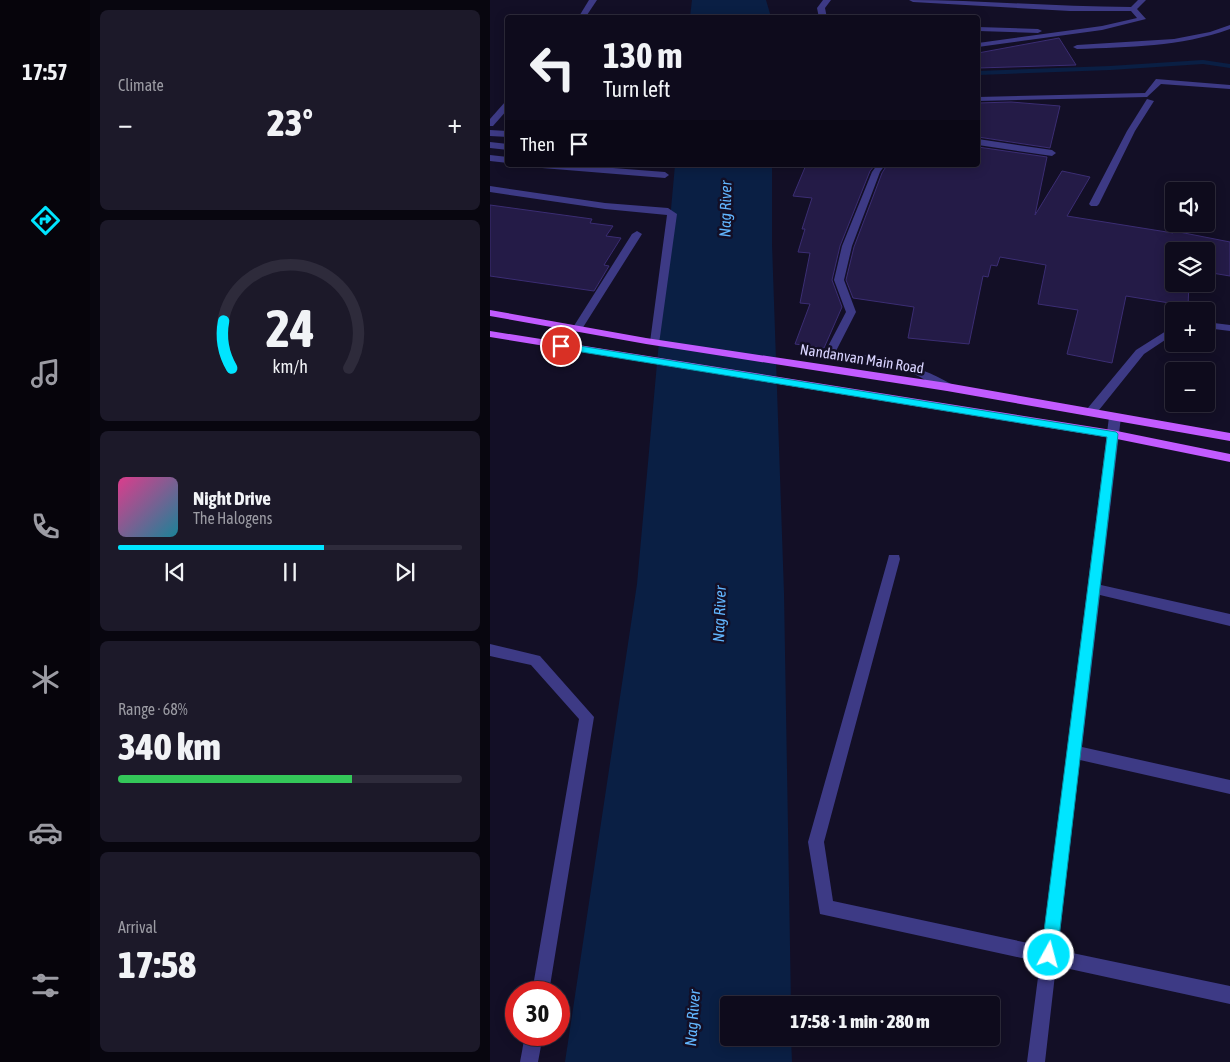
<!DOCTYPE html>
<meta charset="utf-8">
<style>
:root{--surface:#0e0b1c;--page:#1c1929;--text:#f1f3f6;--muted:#9b9ba3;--line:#2e2b3b;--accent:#00e5ff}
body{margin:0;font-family:"Asap Condensed",sans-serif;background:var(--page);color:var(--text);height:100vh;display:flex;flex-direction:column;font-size:19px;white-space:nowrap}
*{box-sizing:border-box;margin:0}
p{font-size:16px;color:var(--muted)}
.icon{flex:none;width:28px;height:28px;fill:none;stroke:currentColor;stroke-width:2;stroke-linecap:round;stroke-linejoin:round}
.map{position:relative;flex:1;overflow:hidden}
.panel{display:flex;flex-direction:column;gap:10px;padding:10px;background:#08060f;width:400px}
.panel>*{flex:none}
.guide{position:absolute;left:15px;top:15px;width:475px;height:152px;border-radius:5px;box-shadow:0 2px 12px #0003,0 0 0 1px var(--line);background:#0e0b1c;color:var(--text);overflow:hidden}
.tools{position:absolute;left:675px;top:182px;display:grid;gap:10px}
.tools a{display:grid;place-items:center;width:50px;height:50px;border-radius:5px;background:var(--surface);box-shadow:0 2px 12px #0003,0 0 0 1px var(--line);font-size:25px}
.speed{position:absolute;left:15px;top:981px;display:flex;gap:10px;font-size:25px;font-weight:700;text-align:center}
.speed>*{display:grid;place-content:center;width:65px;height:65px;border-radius:50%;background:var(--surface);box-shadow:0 2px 12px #0003,0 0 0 1px var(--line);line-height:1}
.speed .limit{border:8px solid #d22;background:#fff;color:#111}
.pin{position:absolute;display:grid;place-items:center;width:42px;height:42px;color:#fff;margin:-21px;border:2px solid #fff;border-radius:50%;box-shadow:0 1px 5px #0007}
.me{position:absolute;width:55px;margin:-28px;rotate:7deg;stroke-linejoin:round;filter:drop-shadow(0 0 4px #0008)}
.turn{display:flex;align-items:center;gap:18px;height:105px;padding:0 15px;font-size:22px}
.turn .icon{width:65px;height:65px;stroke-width:2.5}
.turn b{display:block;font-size:35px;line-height:42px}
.then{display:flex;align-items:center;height:48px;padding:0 15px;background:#0003;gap:10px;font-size:19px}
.big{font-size:38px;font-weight:800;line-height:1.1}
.panel .tile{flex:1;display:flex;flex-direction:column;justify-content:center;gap:8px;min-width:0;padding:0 18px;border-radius:8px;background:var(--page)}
.panel .dial{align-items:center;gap:0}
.dial svg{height:130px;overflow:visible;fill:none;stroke:var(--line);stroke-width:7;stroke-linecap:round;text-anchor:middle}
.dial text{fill:var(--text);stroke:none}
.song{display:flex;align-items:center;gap:15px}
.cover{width:60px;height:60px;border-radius:8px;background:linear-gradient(135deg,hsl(330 70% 55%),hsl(190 70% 35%))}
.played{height:5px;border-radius:2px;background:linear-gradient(90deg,var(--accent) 60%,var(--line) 60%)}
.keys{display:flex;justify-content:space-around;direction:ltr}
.heat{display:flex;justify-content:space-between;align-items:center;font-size:28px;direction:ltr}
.charge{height:8px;border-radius:4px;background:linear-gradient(90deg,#34c759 68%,var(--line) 0)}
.trip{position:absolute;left:230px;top:996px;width:280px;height:50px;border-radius:5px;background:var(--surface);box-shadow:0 2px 12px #0003,0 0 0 1px var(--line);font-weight:800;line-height:50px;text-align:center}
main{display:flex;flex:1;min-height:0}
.menu{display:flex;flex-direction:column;width:90px;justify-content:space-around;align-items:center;background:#06040b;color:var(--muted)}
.menu .icon{width:35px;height:35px}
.menu .active{color:var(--accent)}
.menu b{font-size:22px;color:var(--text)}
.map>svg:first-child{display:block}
.water{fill:#0a1f44}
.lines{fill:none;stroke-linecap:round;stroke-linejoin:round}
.stream{fill:#0a1f44;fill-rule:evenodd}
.building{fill:#241b47;stroke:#3b2d73}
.minor{fill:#3d3a85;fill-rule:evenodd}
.major{fill:#c25bff;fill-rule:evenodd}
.route{fill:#00e5ff;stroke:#0095a6}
.labels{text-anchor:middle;stroke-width:5;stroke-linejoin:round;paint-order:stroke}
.street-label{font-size:15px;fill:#d9d4ff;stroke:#130f26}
.water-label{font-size:16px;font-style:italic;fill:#62b6ff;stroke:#130f26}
</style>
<main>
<nav class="menu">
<b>17:57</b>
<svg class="icon active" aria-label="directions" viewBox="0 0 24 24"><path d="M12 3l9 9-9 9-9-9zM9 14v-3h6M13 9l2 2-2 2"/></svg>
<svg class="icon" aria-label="music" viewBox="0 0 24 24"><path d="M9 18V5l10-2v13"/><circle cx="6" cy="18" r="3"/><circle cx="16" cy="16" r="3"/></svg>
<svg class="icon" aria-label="phone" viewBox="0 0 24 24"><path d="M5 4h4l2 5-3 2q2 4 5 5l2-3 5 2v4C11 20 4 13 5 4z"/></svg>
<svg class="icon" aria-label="climate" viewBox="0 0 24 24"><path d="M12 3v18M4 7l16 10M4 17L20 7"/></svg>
<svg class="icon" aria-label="car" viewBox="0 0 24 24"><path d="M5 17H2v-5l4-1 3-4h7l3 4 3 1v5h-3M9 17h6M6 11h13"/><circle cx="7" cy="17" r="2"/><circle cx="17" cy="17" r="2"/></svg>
<svg class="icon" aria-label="filters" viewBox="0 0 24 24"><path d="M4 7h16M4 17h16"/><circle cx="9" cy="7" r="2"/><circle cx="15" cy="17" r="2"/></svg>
</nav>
<section class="panel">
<div class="tile"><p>Climate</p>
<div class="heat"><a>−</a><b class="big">23°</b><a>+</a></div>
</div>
<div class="tile dial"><svg viewBox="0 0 100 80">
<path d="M14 69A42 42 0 1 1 86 69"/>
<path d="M14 69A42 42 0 0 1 9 40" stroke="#00e5ff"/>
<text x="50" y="56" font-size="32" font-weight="700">24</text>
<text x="50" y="72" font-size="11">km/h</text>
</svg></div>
<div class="tile">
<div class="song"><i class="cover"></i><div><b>Night Drive</b><p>The Halogens</p></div></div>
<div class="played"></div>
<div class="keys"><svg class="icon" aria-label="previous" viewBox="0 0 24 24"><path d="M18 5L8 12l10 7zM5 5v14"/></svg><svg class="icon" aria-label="pause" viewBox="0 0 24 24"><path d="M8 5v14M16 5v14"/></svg><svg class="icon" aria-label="next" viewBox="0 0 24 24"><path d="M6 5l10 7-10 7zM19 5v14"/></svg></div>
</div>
<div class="tile"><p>Range · 68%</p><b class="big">340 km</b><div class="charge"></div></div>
<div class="tile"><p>Arrival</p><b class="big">17:58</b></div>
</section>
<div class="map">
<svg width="740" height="1062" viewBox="0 0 740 1062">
<rect width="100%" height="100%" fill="#130f26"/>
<g class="water">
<polygon points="202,0 276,0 281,17 200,17"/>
<polygon points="185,165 282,165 282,244 294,593 301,1005 239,1005 239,1038 301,1038 302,1062 75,1062 147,584"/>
</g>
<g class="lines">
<polygon class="stream" points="713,60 740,64 740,68 713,64 620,70 488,75 488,71 620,66"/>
</g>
<g class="building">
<polygon points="569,38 586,65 488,68 488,53"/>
<polygon points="521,102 570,106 560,148 488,137 488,103"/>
<polygon points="488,147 557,157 545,215 572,171 600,177 577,216 683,233 684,231 740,242 740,276 716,272 716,251 684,251 684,284 699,284 698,306 636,296 622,363 577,354 588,310 548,304 556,265 510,257 507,266 501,265 498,277 493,276 479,344 418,338 424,307 363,298 356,280 364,247 392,173 397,165 488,165"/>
<polygon points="316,165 385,165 380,171 350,246 342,280 352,307 334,348 305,344 320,304 310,303 320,253 308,252 315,229 312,229 322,198 303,196"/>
<polygon points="0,205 102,219 100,223 123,226 116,236 131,238 114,265 119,266 104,291 0,276"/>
</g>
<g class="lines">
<g class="minor">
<polygon points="99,0 107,0 95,18 88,18"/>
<polygon points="333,0 341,0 335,8 337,18 329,18 327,8"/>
<path d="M419,0c74,0 148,7 222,7l7,-7h8l-9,9 9,10 -44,11 -124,17v-4l124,-17 35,-8 -6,-7h-61l-157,-9z"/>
<path d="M740,25v4c-50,18 -101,18 -153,20l-4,-2 4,-2 97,-6 36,-7z"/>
<polygon points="488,27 548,29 552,31 548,33 488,31"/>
<polygon points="666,79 740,85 740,89 671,84 657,97 488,101 488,97 655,93"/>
<polygon points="657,99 664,101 645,131 609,204 607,206 601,206 599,204 637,131"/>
<polygon points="15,102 18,102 18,109 3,126 0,126 0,119"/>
<polygon points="0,130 18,131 18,137 0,136"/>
<polygon points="488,139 562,150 566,153 562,156 488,145"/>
<polygon points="0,142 18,144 18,150 0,148"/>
<polygon points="0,155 18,157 18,163 0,161"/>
<polygon points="48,165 84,165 175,172 179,175 175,178 52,168"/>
<path d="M387,165h8l-5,7 -28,74 -8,34 12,32 -20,39c41,5 79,12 115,33l2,3 -2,3c-10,3 -25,-11 -35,-15 -27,-11 -58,-14 -87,-18l-5,-3 22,-42 -12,-32 8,-34 30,-74z"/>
<polygon points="0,186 115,203 178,208 187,214 169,344 165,345 160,342 177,215 115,209 0,192"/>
<polygon points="147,231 152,234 92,329 91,331 83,331 82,329 142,234"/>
<polygon points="716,322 740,325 740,331 716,328"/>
<polygon points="684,326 684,334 654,354 605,415 597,415 595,412 597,409 646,350"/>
<polygon points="625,413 631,417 611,585 740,614 740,626 610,595 592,747 740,780 740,794 590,760 568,950 740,986 740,1004 566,966 555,1062 537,1062 550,962 330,914 318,842 398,559 399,555 409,555 410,559 334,842 343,901 552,946 619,417"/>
<polygon points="0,644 50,656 104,717 59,992 42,992 89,719 41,665 0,656"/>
<polygon points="35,1035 53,1035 48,1062 30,1062"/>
</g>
<g class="major">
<polygon points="0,310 156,338 457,383 740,433 740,441 457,391 156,344 0,316"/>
<polygon points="0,331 622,430 740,454 740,462 622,438 0,337"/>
</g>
</g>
<polygon class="route" points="71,343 626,432 628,434 567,955 564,961 559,963 554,961 551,955 617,437 67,348 67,344"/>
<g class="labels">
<g class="street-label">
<text transform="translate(372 359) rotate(9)" y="5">Nandanvan Main Road</text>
</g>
<g class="water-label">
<text transform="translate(235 209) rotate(-89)" y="6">Nag River</text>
<text transform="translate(229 614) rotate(-88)" y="6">Nag River</text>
<text transform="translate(202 1018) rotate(-86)" y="6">Nag River</text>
</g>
</g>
</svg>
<div class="tools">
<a><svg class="icon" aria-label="sound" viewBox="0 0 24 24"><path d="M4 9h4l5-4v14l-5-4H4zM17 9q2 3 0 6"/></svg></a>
<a><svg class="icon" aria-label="layers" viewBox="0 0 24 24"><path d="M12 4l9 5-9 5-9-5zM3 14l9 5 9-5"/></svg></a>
<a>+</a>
<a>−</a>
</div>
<div class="speed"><div class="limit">30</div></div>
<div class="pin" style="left:71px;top:346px;background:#d93025"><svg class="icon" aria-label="arrive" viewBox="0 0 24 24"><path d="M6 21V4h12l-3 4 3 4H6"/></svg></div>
<svg class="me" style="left:559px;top:955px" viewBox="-20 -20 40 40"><circle r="17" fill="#00e5ff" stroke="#fff" stroke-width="3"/><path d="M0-11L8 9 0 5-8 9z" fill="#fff"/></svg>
<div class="trip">17:58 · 1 min · 280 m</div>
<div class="guide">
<div class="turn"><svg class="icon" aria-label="left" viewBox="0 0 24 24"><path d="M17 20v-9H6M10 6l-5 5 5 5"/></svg><div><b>130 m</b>Turn left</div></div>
<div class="then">Then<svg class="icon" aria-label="arrive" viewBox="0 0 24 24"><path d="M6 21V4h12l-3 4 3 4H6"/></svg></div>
</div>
</div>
</main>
